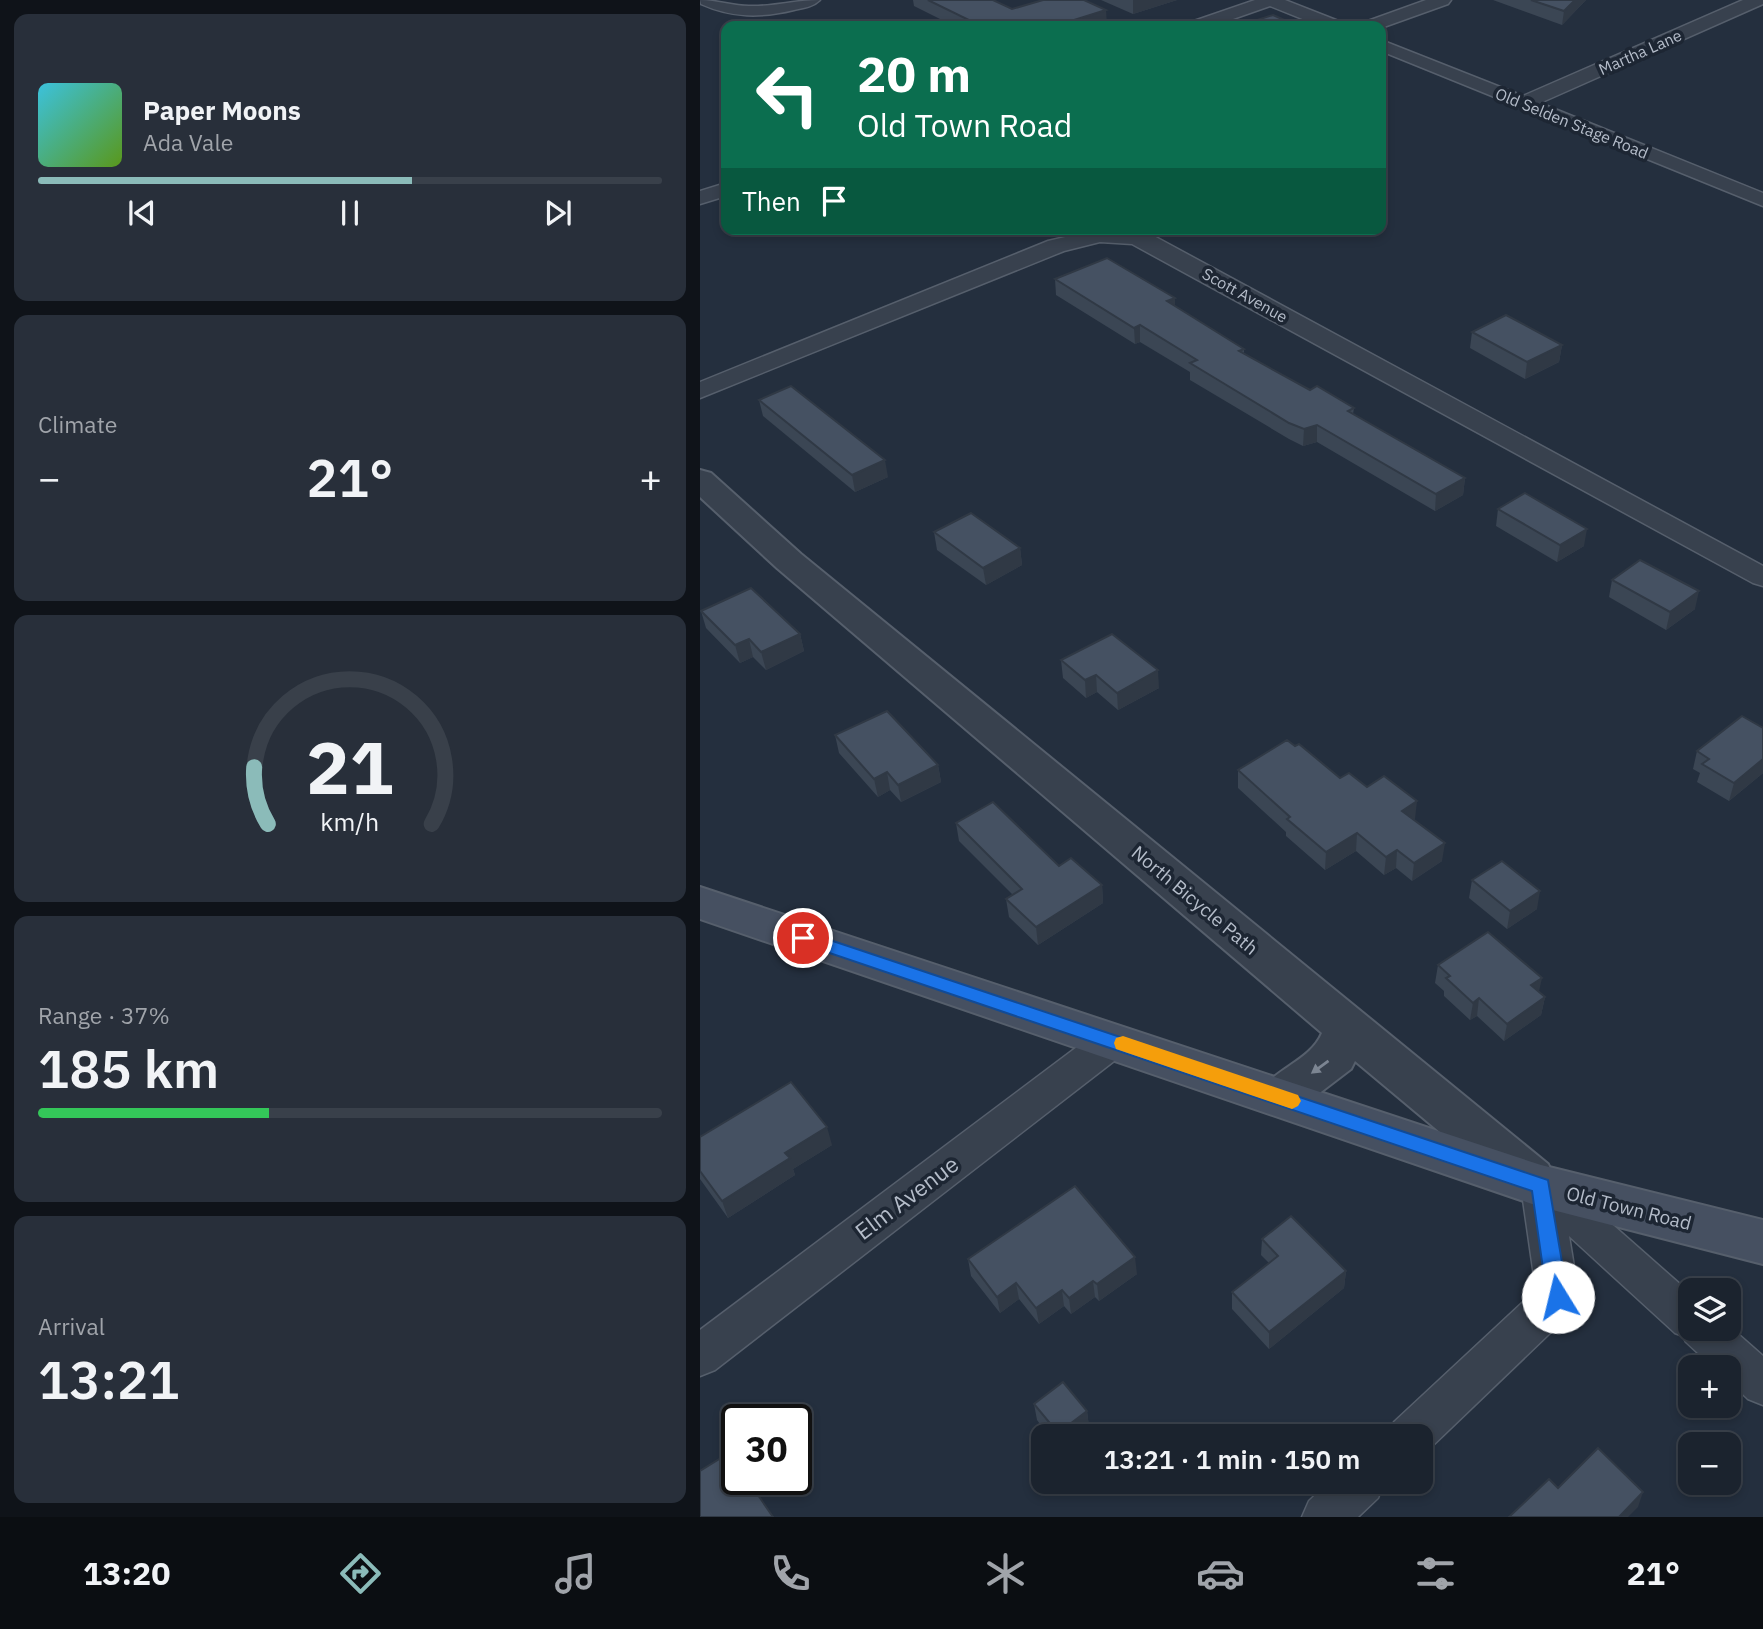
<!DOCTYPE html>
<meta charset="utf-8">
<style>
:root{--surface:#1b232e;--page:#282f3a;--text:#f1f3f6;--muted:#a0a4aa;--line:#39404a;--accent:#8bbbb9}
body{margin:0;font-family:"IBM Plex Sans",sans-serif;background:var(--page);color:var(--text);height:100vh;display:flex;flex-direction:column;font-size:26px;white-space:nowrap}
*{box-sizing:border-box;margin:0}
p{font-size:23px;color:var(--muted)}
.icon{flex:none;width:38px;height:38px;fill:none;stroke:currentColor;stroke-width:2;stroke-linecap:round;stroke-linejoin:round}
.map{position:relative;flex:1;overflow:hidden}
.panel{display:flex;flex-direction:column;gap:14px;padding:14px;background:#0f1319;width:700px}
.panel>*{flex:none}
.hud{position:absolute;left:21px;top:21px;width:665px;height:214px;border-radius:14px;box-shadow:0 4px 10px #0003,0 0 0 2px var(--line);background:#0b6e4f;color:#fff;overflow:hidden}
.fabs{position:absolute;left:978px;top:1278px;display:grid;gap:14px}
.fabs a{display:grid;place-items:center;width:63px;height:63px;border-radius:14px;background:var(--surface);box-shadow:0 4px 10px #0003,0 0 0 2px var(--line);font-size:35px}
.speed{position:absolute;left:21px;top:1404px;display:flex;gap:14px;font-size:35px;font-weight:700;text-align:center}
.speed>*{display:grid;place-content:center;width:91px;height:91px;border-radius:50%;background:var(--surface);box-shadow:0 4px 10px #0003,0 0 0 2px var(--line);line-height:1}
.speed .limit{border:4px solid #111;border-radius:10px;background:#fff;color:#111}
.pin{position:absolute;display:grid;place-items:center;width:60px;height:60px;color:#fff;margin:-30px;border:4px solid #fff;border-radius:50%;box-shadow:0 2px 7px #0007}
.me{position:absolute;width:77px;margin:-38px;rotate:351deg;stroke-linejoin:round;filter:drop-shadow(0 0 5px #0008)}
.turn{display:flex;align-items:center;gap:24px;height:147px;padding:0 21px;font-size:32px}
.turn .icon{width:91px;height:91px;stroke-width:2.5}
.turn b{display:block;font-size:49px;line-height:60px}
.then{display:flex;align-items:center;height:66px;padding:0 21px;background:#0003;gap:14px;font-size:26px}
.big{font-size:52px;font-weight:600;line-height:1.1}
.panel .tile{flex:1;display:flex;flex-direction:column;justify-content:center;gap:10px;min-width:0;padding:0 24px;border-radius:14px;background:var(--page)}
.panel .dial{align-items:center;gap:0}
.dial svg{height:182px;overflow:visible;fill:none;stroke:var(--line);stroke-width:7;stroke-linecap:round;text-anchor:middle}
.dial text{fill:var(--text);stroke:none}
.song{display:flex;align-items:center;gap:21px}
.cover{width:84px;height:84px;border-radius:10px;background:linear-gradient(135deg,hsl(190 70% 55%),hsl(90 70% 35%))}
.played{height:7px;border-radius:4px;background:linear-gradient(90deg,var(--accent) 60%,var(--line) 60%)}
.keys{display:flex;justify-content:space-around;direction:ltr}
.heat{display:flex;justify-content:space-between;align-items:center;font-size:38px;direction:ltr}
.charge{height:10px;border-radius:5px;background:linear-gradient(90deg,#34c759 37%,var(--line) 0)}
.trip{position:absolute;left:331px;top:1424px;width:402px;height:70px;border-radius:14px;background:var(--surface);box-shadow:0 4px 10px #0003,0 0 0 2px var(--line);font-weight:600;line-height:70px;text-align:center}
.dock{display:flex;height:112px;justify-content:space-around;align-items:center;background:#0b0e12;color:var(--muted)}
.dock .icon{width:49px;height:49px}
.dock .current{color:var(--accent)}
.dock b{font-size:32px;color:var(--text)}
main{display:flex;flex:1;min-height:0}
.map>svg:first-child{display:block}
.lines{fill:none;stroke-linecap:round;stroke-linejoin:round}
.minor-casing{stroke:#565f6c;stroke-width:3}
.tertiary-casing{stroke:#565f6c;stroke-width:4}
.secondary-casing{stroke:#565f6c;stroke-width:4}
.minor{fill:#38414e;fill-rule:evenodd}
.tertiary{fill:#38414e;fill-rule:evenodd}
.secondary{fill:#465061;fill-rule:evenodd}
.wall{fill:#3b4654}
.shaded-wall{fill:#303945}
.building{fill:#455162;stroke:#303945;stroke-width:2}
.oneway{fill:#7c8592}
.route{fill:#1a73e8;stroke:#114b97;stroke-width:2}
.slow{fill:#f59e0b}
.labels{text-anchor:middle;stroke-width:7;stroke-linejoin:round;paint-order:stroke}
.far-street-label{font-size:16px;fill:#b4bcc9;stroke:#1d2633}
.street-label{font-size:19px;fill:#b4bcc9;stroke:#1d2633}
.near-street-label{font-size:23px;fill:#b4bcc9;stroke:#1d2633}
</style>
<main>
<section class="panel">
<div class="tile">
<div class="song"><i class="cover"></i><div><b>Paper Moons</b><p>Ada Vale</p></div></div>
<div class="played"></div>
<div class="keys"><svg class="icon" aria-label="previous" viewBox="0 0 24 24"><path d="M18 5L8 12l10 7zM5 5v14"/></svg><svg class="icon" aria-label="pause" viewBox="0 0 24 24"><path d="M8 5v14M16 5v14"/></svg><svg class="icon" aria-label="next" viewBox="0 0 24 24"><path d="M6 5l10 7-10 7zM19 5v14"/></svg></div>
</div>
<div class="tile"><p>Climate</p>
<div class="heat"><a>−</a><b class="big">21°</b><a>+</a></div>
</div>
<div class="tile dial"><svg viewBox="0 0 100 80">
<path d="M14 69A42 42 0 1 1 86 69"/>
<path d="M14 69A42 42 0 0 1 8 44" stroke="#8bbbb9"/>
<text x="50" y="56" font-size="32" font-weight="700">21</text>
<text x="50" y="72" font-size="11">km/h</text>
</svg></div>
<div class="tile"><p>Range · 37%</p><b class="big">185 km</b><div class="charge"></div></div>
<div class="tile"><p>Arrival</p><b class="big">13:21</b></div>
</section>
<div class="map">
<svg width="1063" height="1517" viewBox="0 0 1063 1517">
<rect width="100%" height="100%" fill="#242f3e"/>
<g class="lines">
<defs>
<g id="minor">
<path d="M0,0c17,0 32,6 49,6 23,1 46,-6 71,-6 -7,7 -17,8 -26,10 -33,8 -62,8 -93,-6z"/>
<polygon points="555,0 585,0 641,22 644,26 620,26 570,6 513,26 488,26 491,22"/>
<polygon points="726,0 751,0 748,4 681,28 681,26 662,26 665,22"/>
<polygon points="1043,0 1063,0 1063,4 840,103 1063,193 1063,206 681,51 681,40 823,96"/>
<polygon points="26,183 26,196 0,204 0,191"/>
<polygon points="400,229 420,230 452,235 1063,566 1063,586 1053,583 432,244 400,242 364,251 0,398 0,382 348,241"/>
<polygon points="414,1025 427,1029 432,1040 427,1051 15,1370 0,1376 0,1330 401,1029"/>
<polygon points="841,1169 855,1174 990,1293 990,1328 1029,1328 1029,1326 1063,1356 1063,1405 1048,1399 1029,1381 1029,1367 1013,1367 986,1342 983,1336 975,1333 869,1236 879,1297 873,1311 726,1452 721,1454 721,1437 688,1437 694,1422 836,1290 821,1186 827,1174"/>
<polygon points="629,1482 684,1482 678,1498 658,1517 602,1517 609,1501"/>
</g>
<path id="tertiary" d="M0,470l11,3 90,81 747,610 7,15 -7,15 -17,6 -17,-6 -159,-133 -4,8 -55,42 -16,5 -16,-5 -7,-14c14,-28 53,-35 65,-64l-545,-465 -77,-71z"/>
<polygon id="secondary" points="0,887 841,1165 1063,1220 1063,1264 841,1207 0,919"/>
</defs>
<use href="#minor" class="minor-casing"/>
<use href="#tertiary" class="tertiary-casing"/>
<use href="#secondary" class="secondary-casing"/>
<use href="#minor" class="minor"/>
<use href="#tertiary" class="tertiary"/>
<use href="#secondary" class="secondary"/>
</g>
<g class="wall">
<polygon points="213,0 293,0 312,9 407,24 400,26 254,26 214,6"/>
<polygon points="401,0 477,0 433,14"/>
<polygon points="793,0 886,0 862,25"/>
<polygon points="355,279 475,306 544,349 544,354 610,390 654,408 653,414 765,478 763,495 735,511 617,442 603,446 589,439 490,380 490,372 440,342 435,344 356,295"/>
<polygon points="772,332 862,345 859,362 825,379 770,348"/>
<polygon points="59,400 188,477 155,492 63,416"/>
<polygon points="798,509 884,546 857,562 796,526"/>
<polygon points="234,532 320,548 322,565 286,585 237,550"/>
<polygon points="912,580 995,609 966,630 909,597"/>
<polygon points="1,611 100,634 104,651 66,670 53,657 40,663 6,628"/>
<polygon points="361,660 459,688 418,710 397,692 386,698 363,678"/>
<polygon points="1063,728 1063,773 1029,801 997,782 1000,773 993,769 997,751"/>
<polygon points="135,735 238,765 241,782 201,802 190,790 178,797 139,753"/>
<polygon points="538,770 640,778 667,787 715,819 714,820 742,861 712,881 696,868 684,875 656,851 625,870 586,836 586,832 538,788"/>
<polygon points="256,823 359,866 402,885 403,903 338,945 309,917 306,899 313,895 259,841"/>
<polygon points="772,880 837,909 807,929 769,898"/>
<polygon points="738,965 839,992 845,997 841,1015 804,1041 777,1016 770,1020 744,996 744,991 735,983"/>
<polygon points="0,1137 132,1145 93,1169 95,1175 28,1218 0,1179"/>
<polygon points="562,1239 646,1271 644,1288 569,1349 532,1309 532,1292 569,1263 561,1255"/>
<polygon points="268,1259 437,1274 399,1301 395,1297 371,1314 364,1306 339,1324 319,1299 300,1313 271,1276"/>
<polygon points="334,1404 387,1411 389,1427 376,1437 350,1437 337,1420"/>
</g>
<g class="shaded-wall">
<polygon points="433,0 477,0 433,14"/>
<polygon points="875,0 886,0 862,25 864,11"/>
<polygon points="406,10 407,24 400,26 355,26"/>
<polygon points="475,298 475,314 467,301"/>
<polygon points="440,325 440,342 435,344 434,328"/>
<polygon points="862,345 859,362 825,379 827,362"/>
<polygon points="617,425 617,442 603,446 604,429"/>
<polygon points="185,460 188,477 155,492 152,475"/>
<polygon points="765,478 763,495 735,511 736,494"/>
<polygon points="887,529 884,546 857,562 860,545"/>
<polygon points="320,548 322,565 286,585 283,568"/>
<polygon points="999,591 995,609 966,630 970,612"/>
<polygon points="100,634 104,651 66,670 61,652"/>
<polygon points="49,639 53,657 40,663 35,645"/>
<polygon points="458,670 459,688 418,710 417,693"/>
<polygon points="396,675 397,692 386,698 385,680"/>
<polygon points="1063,759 1063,773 1029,801 1034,783"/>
<polygon points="238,765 241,782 201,802 198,785"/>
<polygon points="187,772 190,790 178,797 174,779"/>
<polygon points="717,801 715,819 701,828 702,811"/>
<polygon points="657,833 656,851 625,870 626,852"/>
<polygon points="745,843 742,861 712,881 714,863"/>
<polygon points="697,850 696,868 684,875 686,857"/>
<polygon points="402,885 403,903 338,945 336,927"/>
<polygon points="840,891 837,909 807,929 810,911"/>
<polygon points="842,978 838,996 831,985"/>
<polygon points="845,997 841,1015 804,1041 807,1024"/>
<polygon points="779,998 777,1016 770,1020 773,1003"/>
<polygon points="127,1127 132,1145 93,1169 95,1175 28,1218 22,1201 85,1153"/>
<polygon points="435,1257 437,1274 399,1301 397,1284"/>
<polygon points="646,1271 644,1288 569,1349 569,1332"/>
<polygon points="393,1281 395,1297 371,1314 369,1298"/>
<polygon points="316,1283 319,1299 300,1313 297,1297"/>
<polygon points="362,1290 364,1306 339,1324 336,1308"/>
<polygon points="387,1411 389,1427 376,1437 358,1437 358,1433"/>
<polygon points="943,1492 938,1507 928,1517 919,1517"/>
</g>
<g class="building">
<polygon points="228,0 293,0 312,9 343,0 384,0 406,10 355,26 281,26"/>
<polygon points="831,0 875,0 864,11"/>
<polygon points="573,15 598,26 538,26"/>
<polygon points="407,258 475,298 467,301 544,349 539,351 610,390 617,386 654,408 648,411 765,478 736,494 617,425 604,429 589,423 490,363 497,360 440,325 434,328 355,279"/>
<polygon points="806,315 862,345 827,362 772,332"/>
<polygon points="91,386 185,460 152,475 59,400"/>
<polygon points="825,493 887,529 860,545 798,509"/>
<polygon points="271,513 320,548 283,568 234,532"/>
<polygon points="940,560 999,591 970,612 912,580"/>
<polygon points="51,588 100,634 61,652 49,639 35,645 1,611"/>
<polygon points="412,634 458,670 417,693 396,675 385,680 361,660"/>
<polygon points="187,711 238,765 198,785 187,772 174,779 135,735"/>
<polygon points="1042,716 1063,728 1063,759 1034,783 1002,764 1009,759 997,751"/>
<polygon points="587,740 595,746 599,744 640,778 649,773 667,787 684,776 717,801 702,811 745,843 714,863 697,850 686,857 657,833 626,852 587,819 590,817 538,770"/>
<polygon points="293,802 359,866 371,858 402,885 336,927 306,899 322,889 256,823"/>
<polygon points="802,861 840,891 810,911 772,880"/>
<polygon points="788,932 842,978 831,985 845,997 807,1024 779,998 773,1003 746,978 750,976 738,965"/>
<polygon points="91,1082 127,1127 85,1153 90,1158 22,1201 0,1171 0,1137"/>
<polygon points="375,1186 435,1257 397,1284 393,1281 369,1298 362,1290 336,1308 316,1283 297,1297 268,1259"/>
<polygon points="591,1216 646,1271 569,1332 532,1292 578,1256 562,1239"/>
<polygon points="363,1382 387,1411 358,1433 334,1404"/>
<polygon points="898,1448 943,1492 919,1517 809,1517 849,1479 858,1488"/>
<polygon points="29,1453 37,1464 37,1479 47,1479 73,1517 0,1517 0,1471"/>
</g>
<defs><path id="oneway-solid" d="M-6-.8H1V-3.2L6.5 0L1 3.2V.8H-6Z" transform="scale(1.75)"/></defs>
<use class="oneway" href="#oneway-solid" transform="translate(620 1067) rotate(144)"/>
<polygon class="route" points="103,931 848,1180 868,1297 865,1304 858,1306 850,1304 847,1297 832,1191 97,942 95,938 97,933"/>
<polygon class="slow" points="423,1036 598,1095 601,1101 598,1106 592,1109 416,1049 414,1043 416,1038"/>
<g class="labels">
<g class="far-street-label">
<text transform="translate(940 52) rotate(-24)" y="6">Martha Lane</text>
<text transform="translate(872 123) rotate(22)" y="6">Old Selden Stage Road</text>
<text transform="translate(545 295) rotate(29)" y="6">Scott Avenue</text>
</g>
<g class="street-label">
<text transform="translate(495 900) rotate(40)" y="7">North Bicycle Path</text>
<text transform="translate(929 1208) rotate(14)" y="7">Old Town Road</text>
</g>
<g class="near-street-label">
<text transform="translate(207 1198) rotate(-37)" y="8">Elm Avenue</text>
</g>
</g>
</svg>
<div class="fabs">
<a><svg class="icon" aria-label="layers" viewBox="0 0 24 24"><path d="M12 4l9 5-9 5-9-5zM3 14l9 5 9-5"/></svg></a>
<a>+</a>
<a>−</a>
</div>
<div class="speed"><div class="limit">30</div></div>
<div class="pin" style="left:103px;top:938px;background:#d93025"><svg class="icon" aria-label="arrive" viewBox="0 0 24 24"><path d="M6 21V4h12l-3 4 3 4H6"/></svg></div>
<svg class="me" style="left:858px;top:1297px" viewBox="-20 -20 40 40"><circle r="19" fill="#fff"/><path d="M0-13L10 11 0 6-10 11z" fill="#1a73e8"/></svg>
<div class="trip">13:21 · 1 min · 150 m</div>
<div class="hud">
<div class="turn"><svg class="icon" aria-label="left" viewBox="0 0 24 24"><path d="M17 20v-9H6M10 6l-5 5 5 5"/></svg><div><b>20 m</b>Old Town Road</div></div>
<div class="then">Then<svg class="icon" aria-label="arrive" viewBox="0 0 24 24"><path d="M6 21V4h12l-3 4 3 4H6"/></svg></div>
</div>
</div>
</main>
<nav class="dock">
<b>13:20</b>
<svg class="icon current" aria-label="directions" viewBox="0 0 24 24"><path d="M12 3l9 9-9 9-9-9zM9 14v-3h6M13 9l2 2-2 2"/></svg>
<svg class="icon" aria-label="music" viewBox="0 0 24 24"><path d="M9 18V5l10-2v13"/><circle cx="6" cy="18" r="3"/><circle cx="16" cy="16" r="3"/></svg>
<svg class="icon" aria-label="phone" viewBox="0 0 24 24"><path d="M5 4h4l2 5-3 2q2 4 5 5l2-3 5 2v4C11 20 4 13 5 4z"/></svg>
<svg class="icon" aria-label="climate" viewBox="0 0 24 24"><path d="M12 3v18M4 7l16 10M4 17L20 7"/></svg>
<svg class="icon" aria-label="car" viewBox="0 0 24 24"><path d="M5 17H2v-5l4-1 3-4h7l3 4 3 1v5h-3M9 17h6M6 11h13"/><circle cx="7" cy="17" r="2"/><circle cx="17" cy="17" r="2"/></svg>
<svg class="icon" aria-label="filters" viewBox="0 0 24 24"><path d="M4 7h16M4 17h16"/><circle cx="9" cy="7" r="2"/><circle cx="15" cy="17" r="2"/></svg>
<b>21°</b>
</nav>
